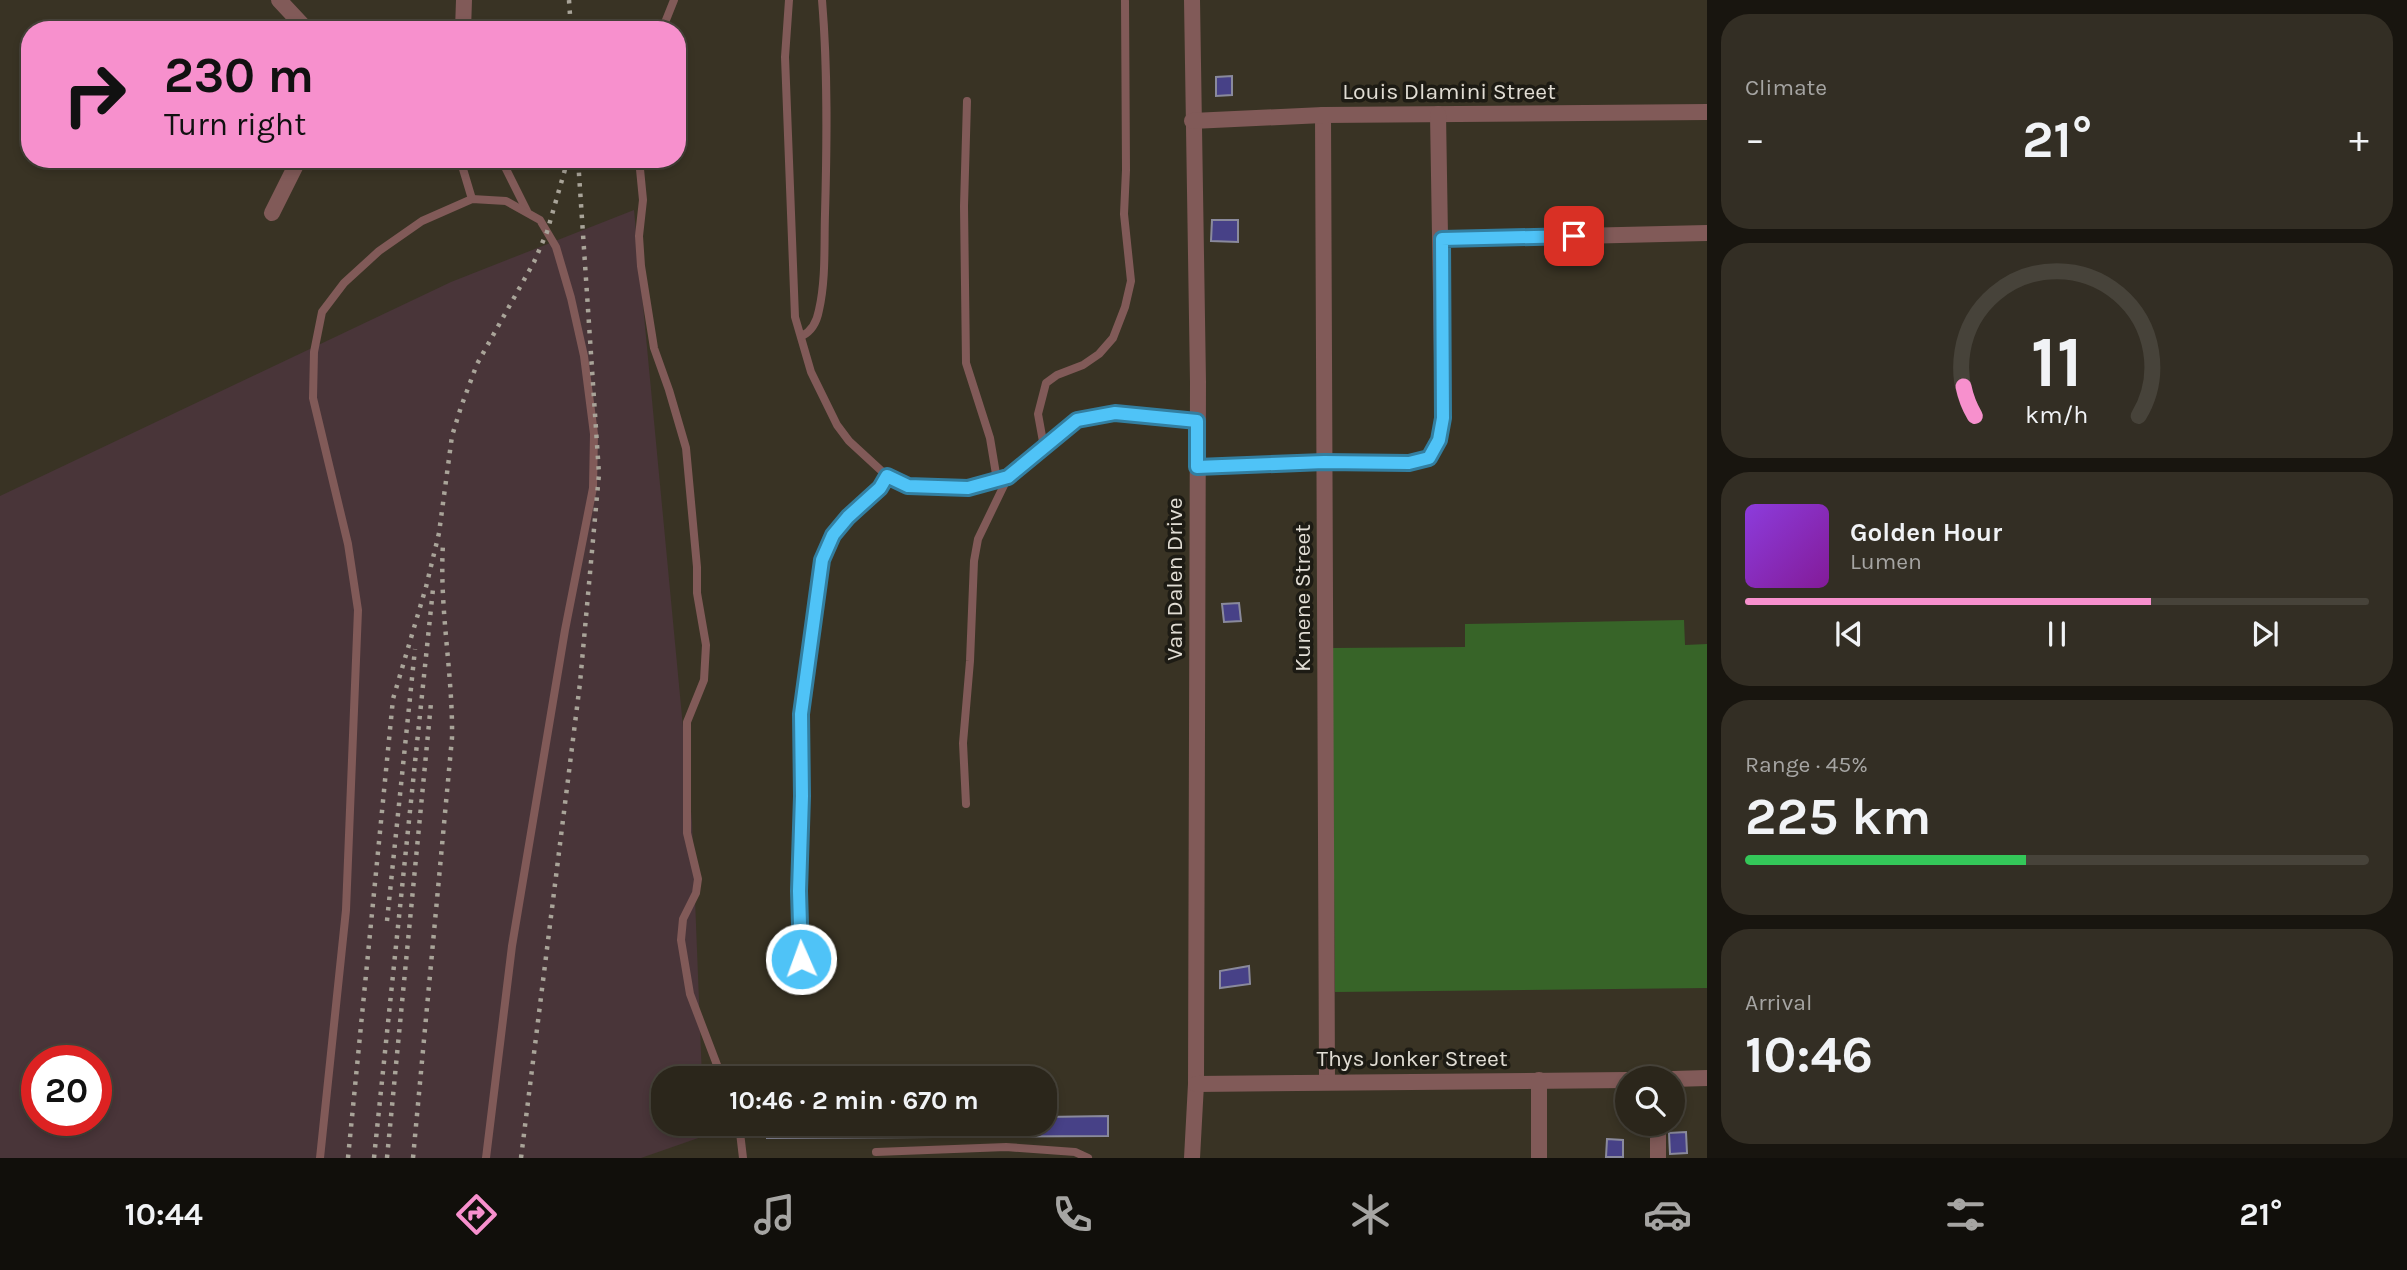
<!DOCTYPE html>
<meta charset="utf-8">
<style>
:root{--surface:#2b261b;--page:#332e24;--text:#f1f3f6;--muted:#a6a5a3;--line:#47433a;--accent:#f790cd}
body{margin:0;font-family:Karla,sans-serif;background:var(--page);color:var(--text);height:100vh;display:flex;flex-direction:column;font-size:26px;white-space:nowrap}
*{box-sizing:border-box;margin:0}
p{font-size:23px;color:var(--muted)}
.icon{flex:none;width:38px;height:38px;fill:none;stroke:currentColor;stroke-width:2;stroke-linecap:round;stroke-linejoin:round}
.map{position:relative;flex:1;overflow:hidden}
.side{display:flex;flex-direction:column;gap:14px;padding:14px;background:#18150f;width:700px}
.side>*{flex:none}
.guide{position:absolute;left:21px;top:21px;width:665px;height:147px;border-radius:28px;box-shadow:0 4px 10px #0003,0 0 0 2px var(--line);background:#f790cd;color:#111;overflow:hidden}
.buttons{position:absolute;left:1615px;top:1066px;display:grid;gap:14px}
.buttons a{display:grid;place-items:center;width:70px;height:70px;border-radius:50%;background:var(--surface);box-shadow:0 4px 10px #0003,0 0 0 2px var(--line);font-size:35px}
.speed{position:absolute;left:21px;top:1045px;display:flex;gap:14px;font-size:35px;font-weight:700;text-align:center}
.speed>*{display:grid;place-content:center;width:91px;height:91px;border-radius:50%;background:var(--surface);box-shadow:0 4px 10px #0003,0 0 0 2px var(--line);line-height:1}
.speed .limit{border:10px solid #d22;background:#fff;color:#111}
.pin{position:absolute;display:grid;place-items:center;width:60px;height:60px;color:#fff;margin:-30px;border-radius:14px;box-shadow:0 4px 10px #0006}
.me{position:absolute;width:77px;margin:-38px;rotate:358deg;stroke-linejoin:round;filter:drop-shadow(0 0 5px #0008)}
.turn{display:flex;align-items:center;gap:24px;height:147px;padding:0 28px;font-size:32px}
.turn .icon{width:91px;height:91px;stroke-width:2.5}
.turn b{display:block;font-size:49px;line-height:60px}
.big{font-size:52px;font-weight:700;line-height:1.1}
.side .tile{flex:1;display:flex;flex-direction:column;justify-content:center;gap:10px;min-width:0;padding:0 24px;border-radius:28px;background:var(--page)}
.side .dial{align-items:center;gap:0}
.dial svg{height:182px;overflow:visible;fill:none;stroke:var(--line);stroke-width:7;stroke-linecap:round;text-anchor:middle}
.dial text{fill:var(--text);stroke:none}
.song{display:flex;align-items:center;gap:21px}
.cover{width:84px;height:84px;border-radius:10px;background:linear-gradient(135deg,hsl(270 70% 55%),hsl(290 70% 35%))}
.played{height:7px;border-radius:4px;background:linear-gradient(90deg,var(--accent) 65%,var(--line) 65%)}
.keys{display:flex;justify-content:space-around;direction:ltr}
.heat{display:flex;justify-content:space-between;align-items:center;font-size:38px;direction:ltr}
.charge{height:10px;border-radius:5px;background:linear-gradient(90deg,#34c759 45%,var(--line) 0)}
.trip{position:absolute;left:651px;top:1066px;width:406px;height:70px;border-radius:28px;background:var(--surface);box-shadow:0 4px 10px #0003,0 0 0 2px var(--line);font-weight:700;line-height:70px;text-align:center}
.tab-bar{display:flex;height:112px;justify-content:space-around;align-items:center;background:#110f0b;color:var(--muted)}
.tab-bar .icon{width:49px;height:49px}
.tab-bar .active{color:var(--accent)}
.tab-bar b{font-size:32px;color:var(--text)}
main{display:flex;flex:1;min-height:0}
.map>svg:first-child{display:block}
.industrial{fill:#493539;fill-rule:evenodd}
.green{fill:#376428}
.building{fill:#474187;stroke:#8a8a9c;stroke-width:2}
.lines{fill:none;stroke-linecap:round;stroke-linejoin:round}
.lane{stroke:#815a58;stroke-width:8}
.street{stroke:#815a58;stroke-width:16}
.rail{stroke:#a9a499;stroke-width:4.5;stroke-dasharray:3.5 7;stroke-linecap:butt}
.route-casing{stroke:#337fa1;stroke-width:18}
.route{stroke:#4fc3f7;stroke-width:12}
.labels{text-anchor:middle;stroke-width:7;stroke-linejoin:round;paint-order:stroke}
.street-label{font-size:23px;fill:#e1ddd4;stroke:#1d1b14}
</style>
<main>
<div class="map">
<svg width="1707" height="1158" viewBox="0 0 1707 1158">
<rect width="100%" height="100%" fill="#393324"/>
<path class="industrial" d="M634,210l58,612 10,256h-39v46h40l1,12 -63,22h-641v-662l451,-214zM37,1060h59v60h-59z"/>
<polygon class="green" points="1684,620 1685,645 1707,644 1707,988 1335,992 1332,648 1465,647 1465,624"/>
<g class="building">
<polygon points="1232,76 1232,95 1216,96 1216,77"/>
<polygon points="1212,220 1238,220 1238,242 1211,241"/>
<polygon points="1239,603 1241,621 1224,622 1222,604"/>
<polygon points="1249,966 1250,984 1220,988 1220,971"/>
<polygon points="1108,1116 1108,1136 767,1138 767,1124 1045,1124 1045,1117"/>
<polygon points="1686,1132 1687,1153 1670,1154 1669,1133"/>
<polygon points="1607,1139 1623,1140 1623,1157 1606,1157"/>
</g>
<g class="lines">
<g class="lane">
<polyline points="789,0 785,57 795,317 811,372 837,425 849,441 887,476 908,486 968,488 1008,477 1077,420 1116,413 1197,420"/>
<polyline points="662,30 674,0"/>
<polyline points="967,101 964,206 966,363 990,438 997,480"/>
<polyline points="460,159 472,199"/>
<polyline points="501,159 527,211"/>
<polyline points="639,159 643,200 639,236 641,266 654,348 669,390 686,448 697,567 697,593 706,645 704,680 687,722 687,833 698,879 696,893 683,919 681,940 690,994 722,1078"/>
<path d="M802,336c10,-5 15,-15 17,-26 7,-31 5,-64 6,-96 2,-71 3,-143 -3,-214"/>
<polyline points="1044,447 1038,414 1046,383 1057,375 1083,365 1099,354 1113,338 1125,307 1131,281 1124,214 1126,170 1125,1"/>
<polyline points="966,804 963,743 970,661 974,561 978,539 1008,477"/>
<polyline points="801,959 799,891 802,796 801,714 823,560 833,535 848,517 880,488 887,476"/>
<polyline points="739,1124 743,1158"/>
<polyline points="876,1152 1006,1147 1075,1152 1088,1158"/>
<polyline points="320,1158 346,910 358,610 348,544 313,398 314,352 322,312 344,283 379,251 422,221 472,199 506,201 540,220 556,247 571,298 584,356 594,434 593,488 565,630 512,946 486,1158"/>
</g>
<g class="street">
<polyline points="279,0 307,30"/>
<polyline points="1192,0 1198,382 1196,1084 1192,1158"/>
<polyline points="463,30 464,0"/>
<polyline points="1323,115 1327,1080"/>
<polyline points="1192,121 1323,115 1707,112"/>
<polyline points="272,213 299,159"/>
<polyline points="1442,239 1707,233"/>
<polyline points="1197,467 1324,462 1409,463 1429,458 1439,440 1443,418 1438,114"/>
<polyline points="1673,1079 1707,1078"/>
<polyline points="1196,1084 1628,1080"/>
<polyline points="1658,1124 1658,1158"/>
<polyline points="1539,1158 1539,1080"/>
</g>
<g class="rail">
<polyline points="569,0 571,30"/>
<polyline points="387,921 415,649"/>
<polyline points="348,1158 393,699 426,587 439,533 452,436 461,407 477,364 534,262 547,232 568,159"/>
<polyline points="374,1158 433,589"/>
<polyline points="387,1158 431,703"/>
<path d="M413,1158l39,-420c1,-65 -13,-129 -9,-194"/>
<polyline points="521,1158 580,683 599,474 578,159"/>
</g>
</g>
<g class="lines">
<defs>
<polyline id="route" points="801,959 799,891 802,796 801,714 822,560 833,535 848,517 880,488 887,476 908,486 968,488 1008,477 1077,420 1115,413 1197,421 1197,467 1324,462 1409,463 1429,458 1439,440 1443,418 1442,239 1574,236"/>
</defs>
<use href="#route" class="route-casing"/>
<use href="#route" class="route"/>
</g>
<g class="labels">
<g class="street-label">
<text x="1449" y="99">Louis Dlamini Street</text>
<text transform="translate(1174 579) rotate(-90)" y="8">Van Dalen Drive</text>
<text transform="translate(1302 598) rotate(-90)" y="8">Kunene Street</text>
<text x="1412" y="1066">Thys Jonker Street</text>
</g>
</g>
</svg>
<div class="buttons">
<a><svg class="icon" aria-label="search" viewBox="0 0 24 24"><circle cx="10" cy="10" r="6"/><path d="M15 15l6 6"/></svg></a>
</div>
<div class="speed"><div class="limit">20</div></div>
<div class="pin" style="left:1574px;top:236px;background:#d93025"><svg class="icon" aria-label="arrive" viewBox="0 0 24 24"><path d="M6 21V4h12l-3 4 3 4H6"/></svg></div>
<svg class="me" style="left:801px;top:959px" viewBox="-20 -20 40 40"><circle r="17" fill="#4fc3f7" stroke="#fff" stroke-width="3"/><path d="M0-11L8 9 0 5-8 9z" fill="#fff"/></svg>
<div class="trip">10:46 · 2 min · 670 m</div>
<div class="guide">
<div class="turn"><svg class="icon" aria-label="right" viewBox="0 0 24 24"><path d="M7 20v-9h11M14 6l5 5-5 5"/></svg><div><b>230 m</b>Turn right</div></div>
</div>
</div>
<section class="side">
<div class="tile"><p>Climate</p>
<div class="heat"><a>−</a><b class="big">21°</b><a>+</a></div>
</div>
<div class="tile dial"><svg viewBox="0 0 100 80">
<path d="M14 69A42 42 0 1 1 86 69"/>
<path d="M14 69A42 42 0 0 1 9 56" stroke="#f790cd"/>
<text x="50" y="56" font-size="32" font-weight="700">11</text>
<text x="50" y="72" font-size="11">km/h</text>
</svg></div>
<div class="tile">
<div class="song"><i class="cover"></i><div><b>Golden Hour</b><p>Lumen</p></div></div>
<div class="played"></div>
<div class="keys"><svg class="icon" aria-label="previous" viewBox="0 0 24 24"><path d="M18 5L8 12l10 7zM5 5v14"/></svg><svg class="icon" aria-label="pause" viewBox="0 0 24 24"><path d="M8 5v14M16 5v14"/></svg><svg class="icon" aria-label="next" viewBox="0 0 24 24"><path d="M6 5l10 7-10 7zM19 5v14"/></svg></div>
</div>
<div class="tile"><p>Range · 45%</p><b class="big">225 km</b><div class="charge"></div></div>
<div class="tile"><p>Arrival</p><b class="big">10:46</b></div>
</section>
</main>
<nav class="tab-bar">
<b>10:44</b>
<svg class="icon active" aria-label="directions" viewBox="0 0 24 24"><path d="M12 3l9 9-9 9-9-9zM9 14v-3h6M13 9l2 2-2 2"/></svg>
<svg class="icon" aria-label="music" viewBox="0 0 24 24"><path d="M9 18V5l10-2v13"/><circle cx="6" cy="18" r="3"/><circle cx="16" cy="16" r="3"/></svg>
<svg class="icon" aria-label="phone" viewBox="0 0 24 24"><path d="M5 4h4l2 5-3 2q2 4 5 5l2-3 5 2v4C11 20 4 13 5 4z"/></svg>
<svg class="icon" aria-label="climate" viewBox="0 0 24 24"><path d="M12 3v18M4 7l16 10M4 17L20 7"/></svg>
<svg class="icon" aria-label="car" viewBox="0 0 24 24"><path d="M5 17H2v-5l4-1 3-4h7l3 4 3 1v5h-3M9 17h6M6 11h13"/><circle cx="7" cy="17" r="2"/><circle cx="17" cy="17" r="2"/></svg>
<svg class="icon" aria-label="filters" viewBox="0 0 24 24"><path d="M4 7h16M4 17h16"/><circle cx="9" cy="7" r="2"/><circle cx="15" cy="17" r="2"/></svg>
<b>21°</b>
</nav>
